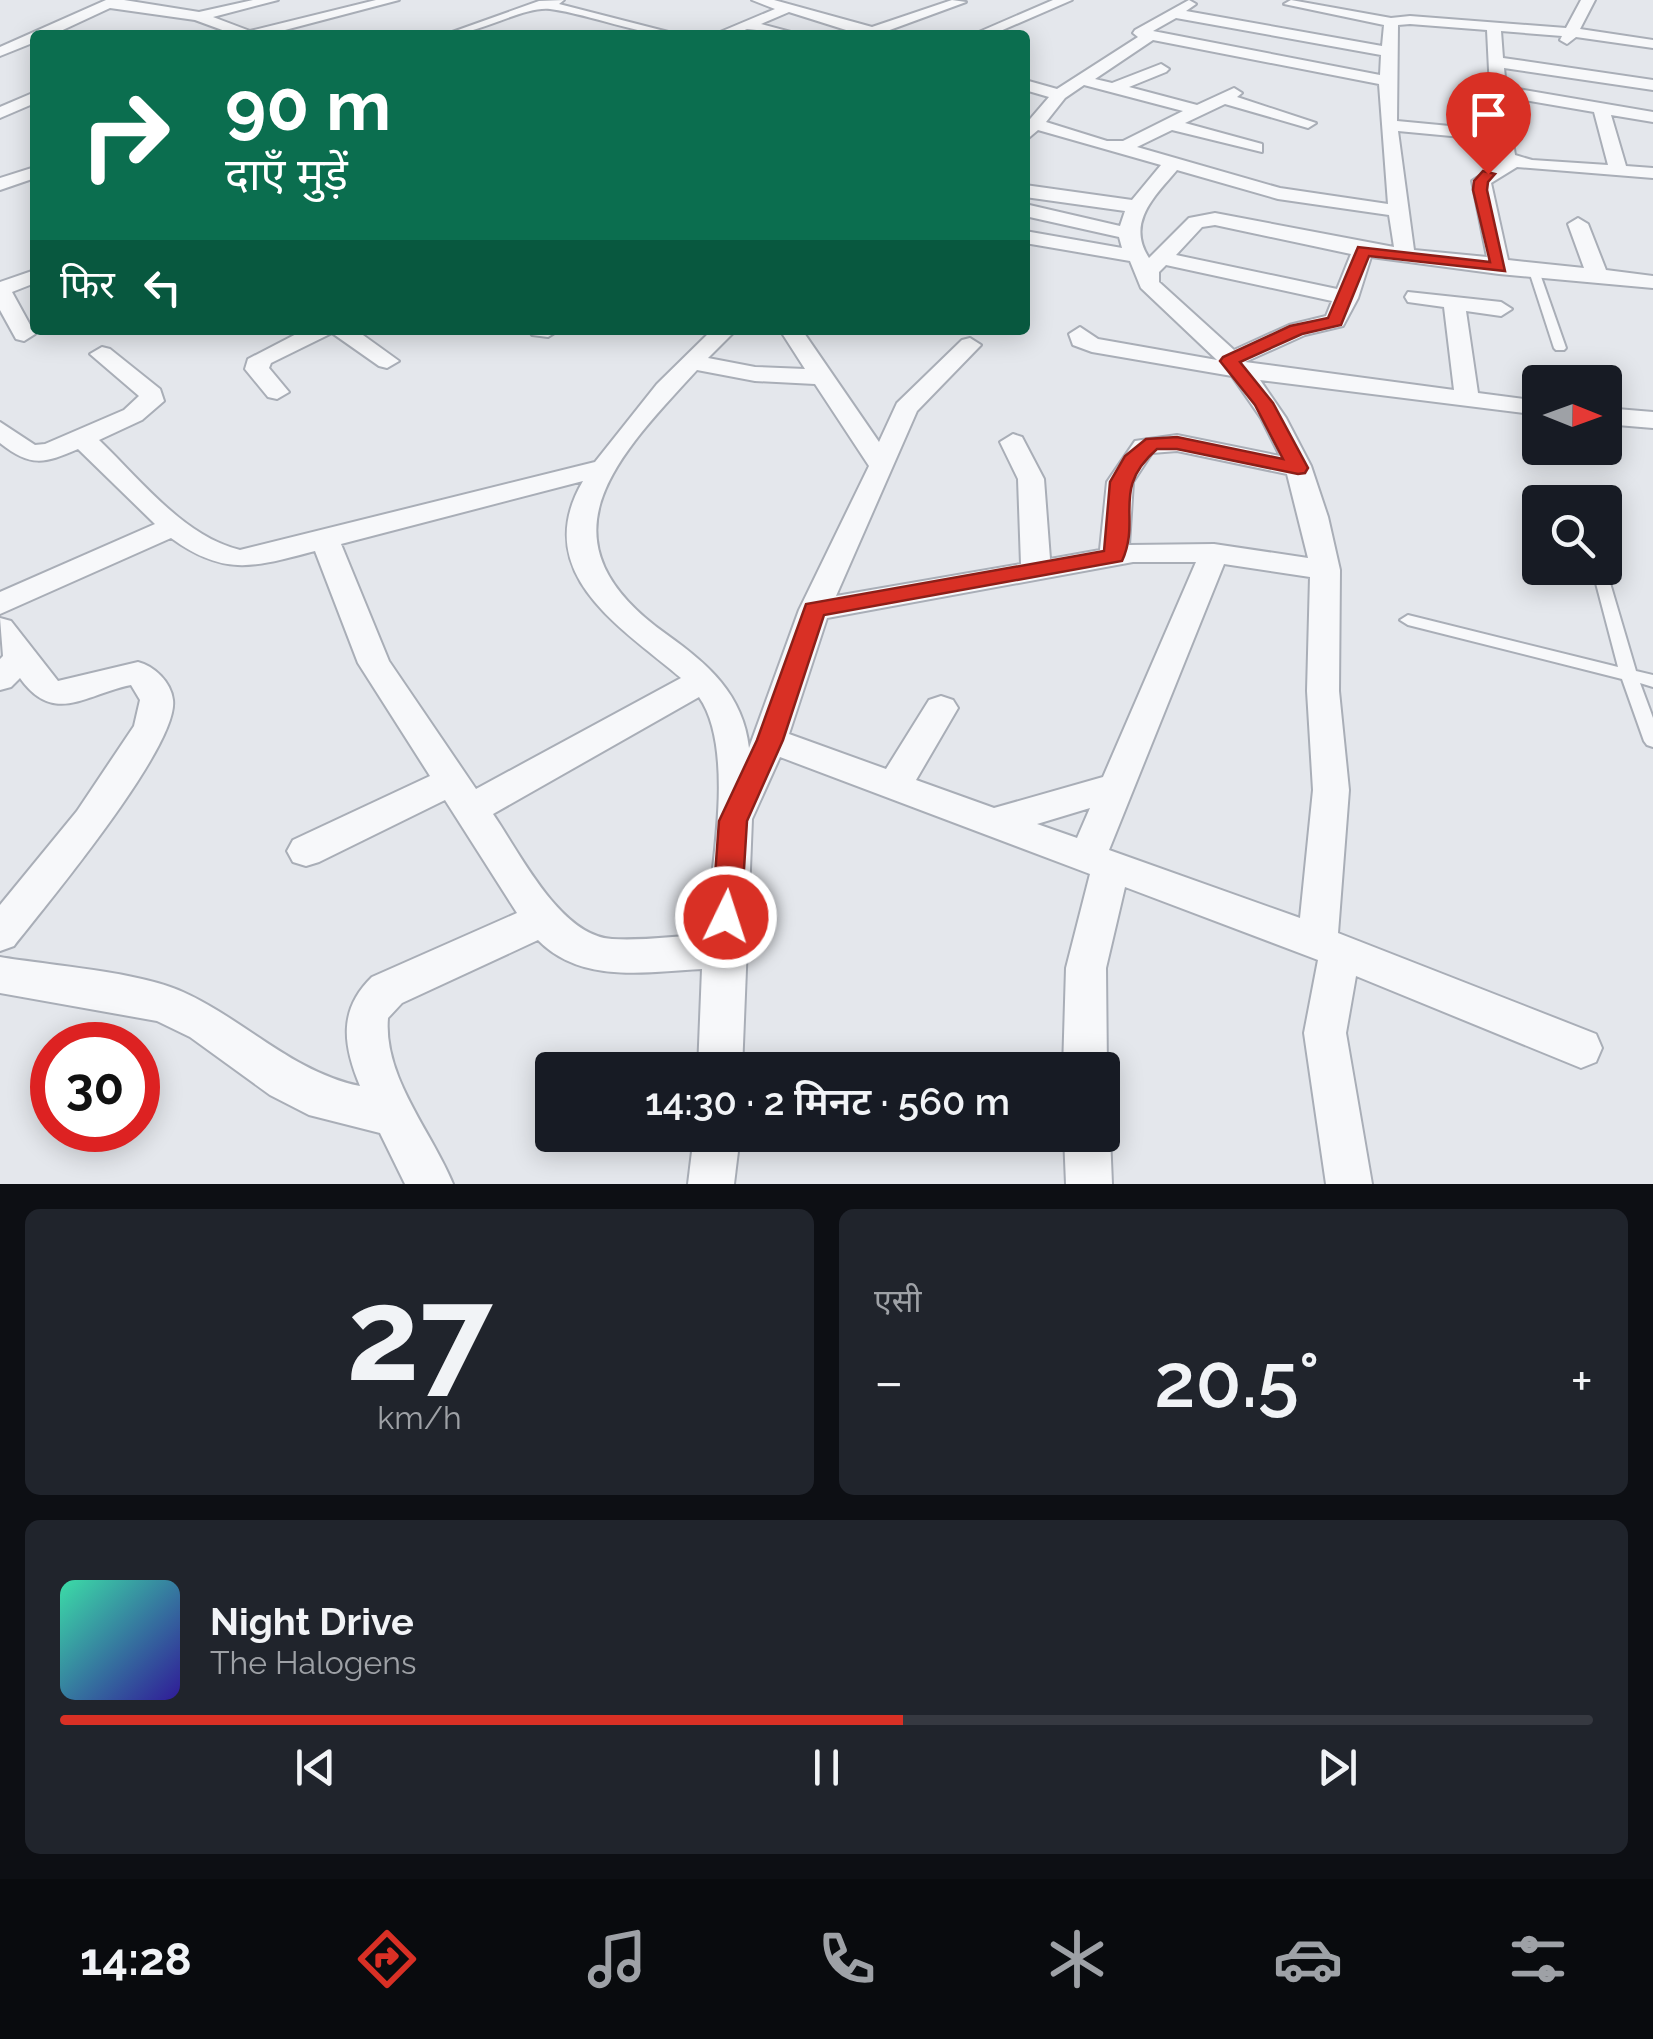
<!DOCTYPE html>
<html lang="hi">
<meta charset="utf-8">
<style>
:root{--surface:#171b24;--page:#20242c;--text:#f1f3f6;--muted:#9ea1a6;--line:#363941;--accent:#d93025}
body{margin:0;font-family:Raleway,"Noto Sans Devanagari",sans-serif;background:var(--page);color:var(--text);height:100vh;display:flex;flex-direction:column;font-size:38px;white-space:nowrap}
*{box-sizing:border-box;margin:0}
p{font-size:32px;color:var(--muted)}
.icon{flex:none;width:55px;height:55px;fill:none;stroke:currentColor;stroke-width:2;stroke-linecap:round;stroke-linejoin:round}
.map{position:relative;height:1184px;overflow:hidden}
.drawer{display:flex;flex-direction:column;gap:25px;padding:25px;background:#0d0f14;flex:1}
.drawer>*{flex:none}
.top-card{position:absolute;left:30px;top:30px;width:1000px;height:305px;border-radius:10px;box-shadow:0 5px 25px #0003;background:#0b6e4f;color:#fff;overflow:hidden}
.needle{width:65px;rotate:91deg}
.buttons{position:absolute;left:1522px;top:365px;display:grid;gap:20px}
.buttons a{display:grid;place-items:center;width:100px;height:100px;border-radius:10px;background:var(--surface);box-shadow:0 5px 25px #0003;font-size:50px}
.speed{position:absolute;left:30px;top:1022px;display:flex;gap:20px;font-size:50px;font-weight:700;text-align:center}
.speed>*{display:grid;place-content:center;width:130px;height:130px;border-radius:50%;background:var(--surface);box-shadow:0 5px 25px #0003;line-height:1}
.speed .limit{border:15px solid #d22;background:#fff;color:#111}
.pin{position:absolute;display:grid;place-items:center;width:85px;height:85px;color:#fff;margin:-102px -42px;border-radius:50% 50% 50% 0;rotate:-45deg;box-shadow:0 0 10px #0007}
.pin .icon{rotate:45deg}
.me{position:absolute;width:110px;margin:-55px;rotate:4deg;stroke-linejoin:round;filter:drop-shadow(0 0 8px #0008)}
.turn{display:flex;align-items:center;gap:35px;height:210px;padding:0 30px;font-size:45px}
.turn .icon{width:130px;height:130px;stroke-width:2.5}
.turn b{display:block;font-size:70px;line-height:85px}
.then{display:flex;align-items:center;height:95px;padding:0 30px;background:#0003;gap:20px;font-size:38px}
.big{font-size:75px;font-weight:600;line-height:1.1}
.drawer .widget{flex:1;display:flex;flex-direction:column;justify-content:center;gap:15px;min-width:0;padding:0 35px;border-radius:15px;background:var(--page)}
.drawer .dial{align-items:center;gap:0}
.dial b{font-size:130px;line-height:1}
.song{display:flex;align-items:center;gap:30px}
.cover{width:120px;height:120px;border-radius:15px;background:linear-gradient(135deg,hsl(160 70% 55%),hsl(250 70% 35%))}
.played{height:10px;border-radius:5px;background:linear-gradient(90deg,var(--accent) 55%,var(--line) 55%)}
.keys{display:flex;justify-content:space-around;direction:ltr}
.heat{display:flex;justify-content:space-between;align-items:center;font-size:55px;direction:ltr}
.drawer .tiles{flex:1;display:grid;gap:25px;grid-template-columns:1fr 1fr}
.widget:last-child{grid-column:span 2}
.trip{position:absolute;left:535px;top:1052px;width:585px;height:100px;border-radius:10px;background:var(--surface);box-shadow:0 5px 25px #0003;font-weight:600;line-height:100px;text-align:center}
.dock{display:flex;height:160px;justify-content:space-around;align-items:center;background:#090b0e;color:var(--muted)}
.dock .icon{width:70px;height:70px}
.dock .current{color:var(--accent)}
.dock b{font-size:45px;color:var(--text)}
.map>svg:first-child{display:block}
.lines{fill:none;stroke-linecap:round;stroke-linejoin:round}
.service-casing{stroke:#a9aeb7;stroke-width:4}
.minor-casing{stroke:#a9aeb7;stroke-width:4}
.service{fill:#f7f8fa;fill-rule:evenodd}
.minor{fill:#f7f8fa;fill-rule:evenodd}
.route{fill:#d93025;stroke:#8d1f18;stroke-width:2.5}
</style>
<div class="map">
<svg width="1653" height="1184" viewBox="0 0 1653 1184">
<rect width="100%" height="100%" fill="#e4e7ec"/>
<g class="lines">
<defs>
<g id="service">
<polygon points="1534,268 1539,271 1566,348 1564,350 1556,350 1554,348 1529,271"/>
<polygon points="1580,497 1585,498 1588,502 1574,502 1575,498"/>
<polygon points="1605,566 1636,671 1653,675 1653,687 1640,683 1653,718 1653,747 1647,745 1644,741 1622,679 1408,625 1400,620 1408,615 1618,667 1592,568"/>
</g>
<g id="minor">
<polygon points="124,0 199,12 253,0 278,0 213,17 250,31 376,0 399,0 266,35 236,35 195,20 110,8 52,35 35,35 35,42 0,56 0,47 106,0"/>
<path d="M564,0l-5,4 121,31c-45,0 -86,-20 -130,-26 -27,-3 -72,26 -106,26l95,-34z"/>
<polygon points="752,0 774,0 872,27 952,0 966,2 876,35 862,35 789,12 761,24 802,35 747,29 733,35 713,35 775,9"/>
<polygon points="1053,0 1072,0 991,35 972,35"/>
<path d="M1189,0l7,4 -10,7 196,35 2,-21 -100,-21 7,-4 100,18 19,-2 156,12 15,-28h14l-15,29 73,11v8l-77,-11 -9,7 -7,-4 2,-4 -61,-5 2,27 150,22v10l-149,-22 2,19 147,25v10l-42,-7 15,51 27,2v10l-136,-11 -26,16 17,77 76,8 -16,-44 10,-6 10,6 18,46 47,6v12l-154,-14 -128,-17 -13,41 -15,28 -38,9 -60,27 209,28 -10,-83 -36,-5 -3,-5 3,-5 93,10 11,7 -11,7 -35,-5 12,82 62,8v14l-280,-35 26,38 25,48 17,51 12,53 -1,121 10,99 -11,143 258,101 6,14 -6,14 -15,6 -225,-92 -10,57 26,151h-46l-22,-151 14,-73 -193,-73 -19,81 1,102 -5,10v-10h-39l3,-102 24,-94 -310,-117 -28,62 -10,251h-44l4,-101c-56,3 -121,15 -164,-29l-136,63 -14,15c-5,59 44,114 65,166h-48l-25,-51 -71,-18 -39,-20 -80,-58 -33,-16 -157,-28v-36c53,9 136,14 183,35 62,28 109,80 177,94 -17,-41 -22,-76 12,-109l145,-64 -72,-113 -126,62 -13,4 -13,-4 -6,-11 6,-11 137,-64 -72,-113 -43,-112c-61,16 -90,26 -144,-13l-171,76v-22l155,-68 -77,-75c-34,15 -48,18 -78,-6v-21l35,23 10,-1 79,-34 15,-14 -49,-42 12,-7 8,2 50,40 4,12 -22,19 -43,20c41,39 84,96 141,110l355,-88 62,-78 55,-54h24l-28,28 47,9 50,2 -25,-39h22l77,112 18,-39 65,-63 8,-2 11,7 -64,66 -81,185 185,-32 -3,-85 -18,-37 13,-8 9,3 22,42 6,80 50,-9 7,-68 28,-41 42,-6 103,21 -19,-38 -29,-42 -140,-24 -19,-7 -4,-11 11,-7 18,12 119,21 -76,-72 -11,-27 -105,-18v-12l97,17 -3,-11 -94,-21v-12l95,22 5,-15 -100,-14v-12l107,15 29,-35 -123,-35 -13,11v-16l24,-28 -24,-7v-10l32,9 81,-52 -5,-4 2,-3zM1176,18l205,37 -1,20 -227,-44zM1410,24l77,6 5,100 -95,-9 1,-96zM1153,40l226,44 9,120 -108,-16 -143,-41 35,-17 90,22v-8l-77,-21 40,-19 83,24 8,-5 -79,-26 5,-4 -8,-5 -37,17 -68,-18 37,-15 3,-3 -8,-5 -49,19 -17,-4zM1084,85l99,26 -60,30h-16l-61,-19 19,-24zM1506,97l88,15 14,53 -76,-5 -17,-5zM1398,131l96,9 7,22 -29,19 15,76 -73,-7zM1177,170l101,29 111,16 5,32 -179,-34 -26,5 -40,40c-23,-35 5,-61 28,-88zM1215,225l136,29 -14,35 -161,-34 26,-28zM1166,265l166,36 -6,15 -37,9 -55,25 -75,-68v-10zM697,370l58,11 60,3 54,82 -70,144 -50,138c-6,-54 -41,-84 -83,-114 -131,-94 -52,-174 31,-264zM1177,451l110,23 21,84 -94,-14 -85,1 4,-63 19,-29zM583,481c-54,92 38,146 98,197l-205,111 -87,-128 -48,-117zM1133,562h63l-93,215 -109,31 -78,-28 42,-72 -5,-8 -12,-4 -12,4 -43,69 -97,-35 38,-116zM1224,564l86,13 -3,114 6,99 -13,128 -191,-68zM699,697c37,52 12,176 6,238 -30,1 -63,6 -93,4 -52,-3 -92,-86 -119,-125zM1090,808l-13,30 -40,-14z"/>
<polygon points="35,92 35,103 0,118 0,107"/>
<polygon points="35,167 35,178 0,190 0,178"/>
<polygon points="35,270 35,283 12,292 35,334 24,341 16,339 0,310 0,282"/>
<polygon points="304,330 356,330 399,361 387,368 379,366 332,333 271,363 269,368 289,392 277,399 268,397 245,369 248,359"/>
<polygon points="529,330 559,330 548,337 532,335"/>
<polygon points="1605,408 1653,412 1653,428 1605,424"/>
<path d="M0,618l11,3 47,60 80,-19c16,4 33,20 35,38 6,46 -127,205 -159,246l-14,5v-46l77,-94 57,-85 6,-26 -9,-15c-45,9 -77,41 -111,-7l-9,9 -11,3v-31l3,-3z"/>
<polygon points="1102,1119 1110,1135 1112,1184 1066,1184 1064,1135 1102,1135"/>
<polygon points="694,1135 740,1135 734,1184 688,1184"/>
</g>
</defs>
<use href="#service" class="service-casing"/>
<use href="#minor" class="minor-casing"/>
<use href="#service" class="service"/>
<use href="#minor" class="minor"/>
</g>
<path class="route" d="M1483,171l12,3 -7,8 -1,8 18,81 -136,-15 -28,69 -39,9 -62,28 33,41 35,65 -3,5 -7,1 -121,-25h-20c-47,41 -15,68 -35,112l-298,54 -41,125 -36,81 -6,96 -4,9 -11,3 -10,-3 -4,-9 7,-96 38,-81 49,-136 298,-53 6,-69 15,-26 21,-17 31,-2 106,22 -28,-54 -35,-44 3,-4 67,-31 38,-8 30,-71 132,15 -17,-72 1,-9z"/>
</svg>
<div class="buttons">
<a><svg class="needle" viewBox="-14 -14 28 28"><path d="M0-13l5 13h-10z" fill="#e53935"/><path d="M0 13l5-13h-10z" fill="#9ea1a6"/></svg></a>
<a><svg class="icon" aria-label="search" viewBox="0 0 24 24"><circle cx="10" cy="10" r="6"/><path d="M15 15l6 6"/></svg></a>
</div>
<div class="speed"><div class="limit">30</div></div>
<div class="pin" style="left:1488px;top:174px;background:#d93025"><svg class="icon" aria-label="arrive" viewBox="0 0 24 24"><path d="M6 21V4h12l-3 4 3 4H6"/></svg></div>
<svg class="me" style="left:726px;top:917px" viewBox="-20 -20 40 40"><circle r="17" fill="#d93025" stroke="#fff" stroke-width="3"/><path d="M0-11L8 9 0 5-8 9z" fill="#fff"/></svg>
<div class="trip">14:30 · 2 मिनट · 560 m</div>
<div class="top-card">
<div class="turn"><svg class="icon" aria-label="right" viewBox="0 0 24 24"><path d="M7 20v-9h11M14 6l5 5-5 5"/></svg><div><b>90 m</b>दाएँ मुड़ें</div></div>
<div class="then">फिर<svg class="icon" aria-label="left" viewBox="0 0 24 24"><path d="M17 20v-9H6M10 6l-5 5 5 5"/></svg></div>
</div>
</div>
<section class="drawer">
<div class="tiles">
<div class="widget dial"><b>27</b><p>km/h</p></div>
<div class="widget"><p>एसी</p>
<div class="heat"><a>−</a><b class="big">20.5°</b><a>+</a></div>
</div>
<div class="widget">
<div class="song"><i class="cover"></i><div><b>Night Drive</b><p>The Halogens</p></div></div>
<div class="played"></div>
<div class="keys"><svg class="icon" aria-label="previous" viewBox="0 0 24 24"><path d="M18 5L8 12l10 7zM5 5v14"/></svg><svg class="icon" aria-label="pause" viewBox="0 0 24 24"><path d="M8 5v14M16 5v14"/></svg><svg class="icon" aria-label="next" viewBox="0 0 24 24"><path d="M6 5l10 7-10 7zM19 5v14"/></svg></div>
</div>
</div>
</section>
<nav class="dock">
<b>14:28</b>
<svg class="icon current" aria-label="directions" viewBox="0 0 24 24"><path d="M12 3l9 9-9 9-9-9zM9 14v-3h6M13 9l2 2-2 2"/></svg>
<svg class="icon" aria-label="music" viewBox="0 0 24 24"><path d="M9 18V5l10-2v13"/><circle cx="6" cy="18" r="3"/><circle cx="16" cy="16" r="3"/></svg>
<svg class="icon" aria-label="phone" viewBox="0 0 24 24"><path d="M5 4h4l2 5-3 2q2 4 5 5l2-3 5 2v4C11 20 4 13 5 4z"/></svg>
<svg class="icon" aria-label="climate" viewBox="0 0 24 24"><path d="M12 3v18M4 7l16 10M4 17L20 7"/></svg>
<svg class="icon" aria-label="car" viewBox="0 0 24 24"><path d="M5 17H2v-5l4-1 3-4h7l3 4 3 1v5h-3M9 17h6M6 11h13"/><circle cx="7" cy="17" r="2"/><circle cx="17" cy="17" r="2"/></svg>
<svg class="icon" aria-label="filters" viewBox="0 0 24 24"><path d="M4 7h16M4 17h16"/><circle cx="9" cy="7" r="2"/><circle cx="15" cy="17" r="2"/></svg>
</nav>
